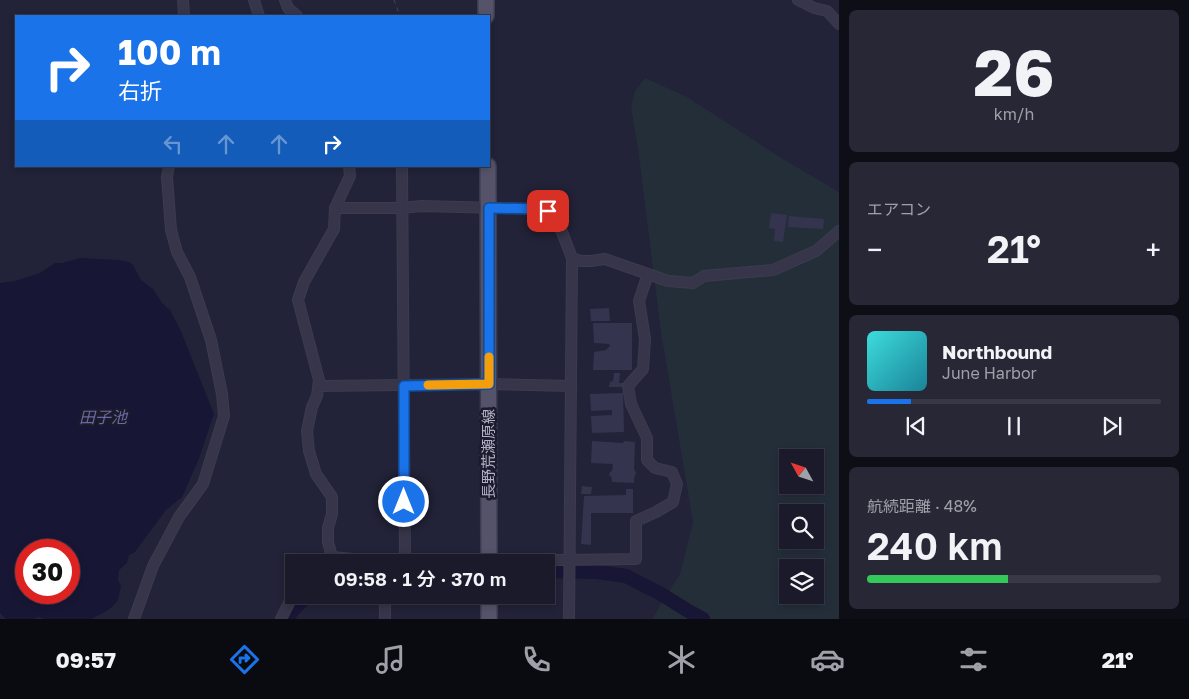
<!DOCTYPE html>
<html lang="ja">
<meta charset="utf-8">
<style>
:root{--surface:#1a1a2a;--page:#272736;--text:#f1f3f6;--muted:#9fa1a8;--line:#383847;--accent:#1a73e8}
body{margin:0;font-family:"Golos Text","Noto Sans JP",sans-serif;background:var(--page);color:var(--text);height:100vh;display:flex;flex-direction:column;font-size:19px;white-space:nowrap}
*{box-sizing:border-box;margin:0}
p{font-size:16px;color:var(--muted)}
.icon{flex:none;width:28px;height:28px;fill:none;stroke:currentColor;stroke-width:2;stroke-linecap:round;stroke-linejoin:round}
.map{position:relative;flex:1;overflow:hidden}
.sheet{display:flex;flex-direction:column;gap:10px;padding:10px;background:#0e0e17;width:350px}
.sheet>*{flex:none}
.top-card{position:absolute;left:15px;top:15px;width:475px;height:152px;border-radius:0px;box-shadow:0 2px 8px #0003,0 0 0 1px var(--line);background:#1a73e8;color:#fff;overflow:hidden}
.needle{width:32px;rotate:310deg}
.fabs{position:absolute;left:779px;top:449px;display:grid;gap:10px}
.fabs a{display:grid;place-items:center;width:45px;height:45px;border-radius:0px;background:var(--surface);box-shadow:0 2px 8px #0003,0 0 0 1px var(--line);font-size:25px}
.speed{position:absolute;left:15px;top:539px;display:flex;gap:10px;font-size:25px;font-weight:700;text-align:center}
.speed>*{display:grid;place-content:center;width:65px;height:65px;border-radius:50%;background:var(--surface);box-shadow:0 2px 8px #0003,0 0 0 1px var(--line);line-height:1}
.speed .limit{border:8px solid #d22;background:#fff;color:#111}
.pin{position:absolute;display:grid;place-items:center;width:42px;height:42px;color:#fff;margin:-21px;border-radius:10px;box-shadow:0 2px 8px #0006}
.me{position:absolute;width:55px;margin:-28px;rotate:0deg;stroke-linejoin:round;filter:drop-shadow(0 0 4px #0008)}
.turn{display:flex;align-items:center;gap:18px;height:105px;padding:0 20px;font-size:22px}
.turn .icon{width:65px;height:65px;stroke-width:2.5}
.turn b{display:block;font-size:35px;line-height:42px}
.lanes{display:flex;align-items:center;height:48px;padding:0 20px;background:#0003;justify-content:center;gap:25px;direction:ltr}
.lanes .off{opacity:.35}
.big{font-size:38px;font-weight:600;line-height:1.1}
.sheet .widget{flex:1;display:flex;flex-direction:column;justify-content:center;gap:8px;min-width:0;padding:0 18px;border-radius:8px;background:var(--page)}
.sheet .dial{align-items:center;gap:0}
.dial b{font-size:65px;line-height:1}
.song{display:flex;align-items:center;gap:15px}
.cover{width:60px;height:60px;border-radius:8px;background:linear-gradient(135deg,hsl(180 70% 55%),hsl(190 70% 35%))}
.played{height:5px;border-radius:2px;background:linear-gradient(90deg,var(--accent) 15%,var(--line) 15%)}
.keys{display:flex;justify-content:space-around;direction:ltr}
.heat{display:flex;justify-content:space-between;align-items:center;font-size:28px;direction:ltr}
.charge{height:8px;border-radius:4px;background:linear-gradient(90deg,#34c759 48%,var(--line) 0)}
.trip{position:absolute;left:285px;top:554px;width:270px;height:50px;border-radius:0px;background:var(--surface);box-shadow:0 2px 8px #0003,0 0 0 1px var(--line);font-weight:600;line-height:50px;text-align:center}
.dock{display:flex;height:80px;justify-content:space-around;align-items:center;background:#0a0a11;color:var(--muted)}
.dock .icon{width:35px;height:35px}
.dock .selected{color:var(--accent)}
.dock b{font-size:22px;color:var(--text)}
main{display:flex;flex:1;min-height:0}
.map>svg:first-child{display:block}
.green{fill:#242e39;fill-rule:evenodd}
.water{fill:#171635;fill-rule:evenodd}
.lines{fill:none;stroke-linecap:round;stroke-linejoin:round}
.river{stroke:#171635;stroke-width:14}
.building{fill:#34344f}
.street-casing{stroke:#3c3c4f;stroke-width:12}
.primary-casing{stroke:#3c3c4f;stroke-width:18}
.path{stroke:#3d4752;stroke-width:1;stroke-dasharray:4 4;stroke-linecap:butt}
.street{stroke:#363549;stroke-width:10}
.primary{stroke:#545369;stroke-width:15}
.route-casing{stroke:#114b97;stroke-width:12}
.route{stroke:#1a73e8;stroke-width:9}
.slow{stroke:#f59e0b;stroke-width:9}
.labels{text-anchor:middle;stroke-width:5;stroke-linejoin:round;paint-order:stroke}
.street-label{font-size:15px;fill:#b1b0c5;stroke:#1b1b2d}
.water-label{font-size:16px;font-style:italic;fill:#6a6aa3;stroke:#1b1b2d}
</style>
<main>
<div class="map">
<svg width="839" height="619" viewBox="0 0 839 619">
<rect width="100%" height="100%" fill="#222238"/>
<path class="green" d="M645,78l42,19 96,62 56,33v427h-187l28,-45 13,-52 -32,-190 -23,-184 -7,-41 4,-16zM788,458h27v27h-27zM788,512h27v28h-27zM788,568h27v27h-27z"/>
<path class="water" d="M80,258l39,2 10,2 4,3 8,15 12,9 9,14 8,7 10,19 34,85 -16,47 -16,36 -16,13 -31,42 -6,3 -2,8 -8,7 -1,10 3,6 -3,14 -4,5 -7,6 -16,8h-46l-7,-2 -4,2h-28l-6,-6v-330l15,-2 25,-8 15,-10h7zM26,550h43v42h-43z"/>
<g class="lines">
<g class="river">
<polyline points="546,571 597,572 626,576 661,594 690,612 703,619"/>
<polyline points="288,619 291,612 308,595"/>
</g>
</g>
<g class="building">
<polygon points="771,213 787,215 783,242 774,241 775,229 769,228"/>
<polygon points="789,216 824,219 823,229 788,227"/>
<polygon points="609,308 610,321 591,321 590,309"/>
<polygon points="593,323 632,323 632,370 593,370 594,352 606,350 610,346 609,344 594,343"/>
<polygon points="614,373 620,373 619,383 627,383 626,387 609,387 610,382 613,381"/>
<polygon points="623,393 624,432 592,433 591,416 612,415 612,410 591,411 590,394"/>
<polygon points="592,441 623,443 624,441 635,442 634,469 636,473 634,478 634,483 612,482 611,476 609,476 610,472 612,471 613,464 591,463"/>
<polygon points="582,486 592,487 591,494 581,494"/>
<polygon points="626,489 633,489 633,513 591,513 591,545 581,544 584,496 626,495"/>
</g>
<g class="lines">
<defs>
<g id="street">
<polyline points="183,0 184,16"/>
<polyline points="254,0 259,16"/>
<polyline points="285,0 288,8 297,16"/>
<polyline points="798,0 814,8 827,11 839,24"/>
<polyline points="402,166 405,560"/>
<polyline points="335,208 402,208 421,206 542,209 548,211 562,232 572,258 581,261 591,261 605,259 668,281 693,283 704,276 773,270 816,251 839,231"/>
<polyline points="319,386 489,384 571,386"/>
<polyline points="332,557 328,542 328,528 332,514 332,497 316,474 309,451 307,431 312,407 317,396 319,380 298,300 304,282 334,229 335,208 350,176 349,166"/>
<polyline points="326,562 332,557 385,562 405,560 489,561 636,559 636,521 656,512 673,502 677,484 672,472 655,468 647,460 647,438 631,404 628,386 643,369 645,339 639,301 648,274"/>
<polyline points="134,619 153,566 179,517 203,484 224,416 222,394 211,340 190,277 177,252 171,230 167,177 169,166"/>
<polyline points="281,619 291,599 295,595"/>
<polyline points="385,619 385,595"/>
<polyline points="569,619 572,258"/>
</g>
<g id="primary">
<polyline points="486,16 486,0"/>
<polyline points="488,166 489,562"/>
<polyline points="489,619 489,595"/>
</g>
</defs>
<use href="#street" class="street-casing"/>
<use href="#primary" class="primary-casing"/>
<polyline class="path" points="394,0 400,16"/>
<use href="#street" class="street"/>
<use href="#primary" class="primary"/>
</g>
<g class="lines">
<defs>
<polyline id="route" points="404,502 404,386 489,384 489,208 542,209 548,211"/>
</defs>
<use href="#route" class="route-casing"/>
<use href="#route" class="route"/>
<polyline class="slow" points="428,385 489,384 489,357"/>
</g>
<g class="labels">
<g class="street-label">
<text transform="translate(489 454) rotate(-90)" y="5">長野荒瀬原線</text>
</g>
<g class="water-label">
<text x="103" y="423">田子池</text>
</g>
</g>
</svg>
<div class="fabs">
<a><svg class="needle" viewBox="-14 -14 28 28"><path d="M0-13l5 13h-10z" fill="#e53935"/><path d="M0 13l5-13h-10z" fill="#9fa1a8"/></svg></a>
<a><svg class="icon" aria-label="search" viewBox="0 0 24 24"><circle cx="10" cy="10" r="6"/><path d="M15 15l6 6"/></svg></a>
<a><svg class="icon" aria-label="layers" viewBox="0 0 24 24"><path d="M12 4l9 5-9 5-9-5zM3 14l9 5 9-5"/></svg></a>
</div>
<div class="speed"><div class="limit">30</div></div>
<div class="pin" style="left:548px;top:211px;background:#d93025"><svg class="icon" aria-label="arrive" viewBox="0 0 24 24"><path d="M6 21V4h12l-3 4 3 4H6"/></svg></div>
<svg class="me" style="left:404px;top:502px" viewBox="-20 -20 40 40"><circle r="17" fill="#1a73e8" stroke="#fff" stroke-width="3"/><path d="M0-11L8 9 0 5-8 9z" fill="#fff"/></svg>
<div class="trip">09:58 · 1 分 · 370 m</div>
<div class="top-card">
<div class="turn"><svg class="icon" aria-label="right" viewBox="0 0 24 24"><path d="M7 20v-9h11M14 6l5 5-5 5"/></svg><div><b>100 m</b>右折</div></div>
<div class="lanes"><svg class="icon off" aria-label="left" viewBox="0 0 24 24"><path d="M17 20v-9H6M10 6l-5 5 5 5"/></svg><svg class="icon off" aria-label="ahead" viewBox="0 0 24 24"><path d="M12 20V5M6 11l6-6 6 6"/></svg><svg class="icon off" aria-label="ahead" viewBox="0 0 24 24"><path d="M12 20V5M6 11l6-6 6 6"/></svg><svg class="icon" aria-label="right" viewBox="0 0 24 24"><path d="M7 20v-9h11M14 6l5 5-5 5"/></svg></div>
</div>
</div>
<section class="sheet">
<div class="widget dial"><b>26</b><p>km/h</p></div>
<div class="widget"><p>エアコン</p>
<div class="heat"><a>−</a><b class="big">21°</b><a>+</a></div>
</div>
<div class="widget">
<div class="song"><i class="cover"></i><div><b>Northbound</b><p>June Harbor</p></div></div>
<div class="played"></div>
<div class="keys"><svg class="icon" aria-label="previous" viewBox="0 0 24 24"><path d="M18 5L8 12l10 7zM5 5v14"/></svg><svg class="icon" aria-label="pause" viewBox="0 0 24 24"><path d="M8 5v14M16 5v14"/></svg><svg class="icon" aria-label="next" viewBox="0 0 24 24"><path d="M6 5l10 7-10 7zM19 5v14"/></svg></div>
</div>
<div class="widget"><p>航続距離 · 48%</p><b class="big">240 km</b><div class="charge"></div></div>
</section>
</main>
<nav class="dock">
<b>09:57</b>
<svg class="icon selected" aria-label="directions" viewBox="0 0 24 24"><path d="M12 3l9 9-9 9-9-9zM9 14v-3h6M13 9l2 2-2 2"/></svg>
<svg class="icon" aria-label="music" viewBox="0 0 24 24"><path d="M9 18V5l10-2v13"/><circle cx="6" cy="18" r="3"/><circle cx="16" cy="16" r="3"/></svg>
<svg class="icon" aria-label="phone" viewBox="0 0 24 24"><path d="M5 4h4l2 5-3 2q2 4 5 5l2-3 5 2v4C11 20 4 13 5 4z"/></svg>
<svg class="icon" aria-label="climate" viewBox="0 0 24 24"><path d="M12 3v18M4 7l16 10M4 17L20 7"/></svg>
<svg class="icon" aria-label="car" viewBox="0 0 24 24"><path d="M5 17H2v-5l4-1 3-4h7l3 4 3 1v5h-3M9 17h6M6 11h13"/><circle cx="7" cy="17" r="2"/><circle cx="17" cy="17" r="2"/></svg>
<svg class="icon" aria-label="filters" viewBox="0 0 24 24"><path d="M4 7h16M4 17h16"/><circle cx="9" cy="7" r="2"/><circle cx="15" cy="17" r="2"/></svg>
<b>21°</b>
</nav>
